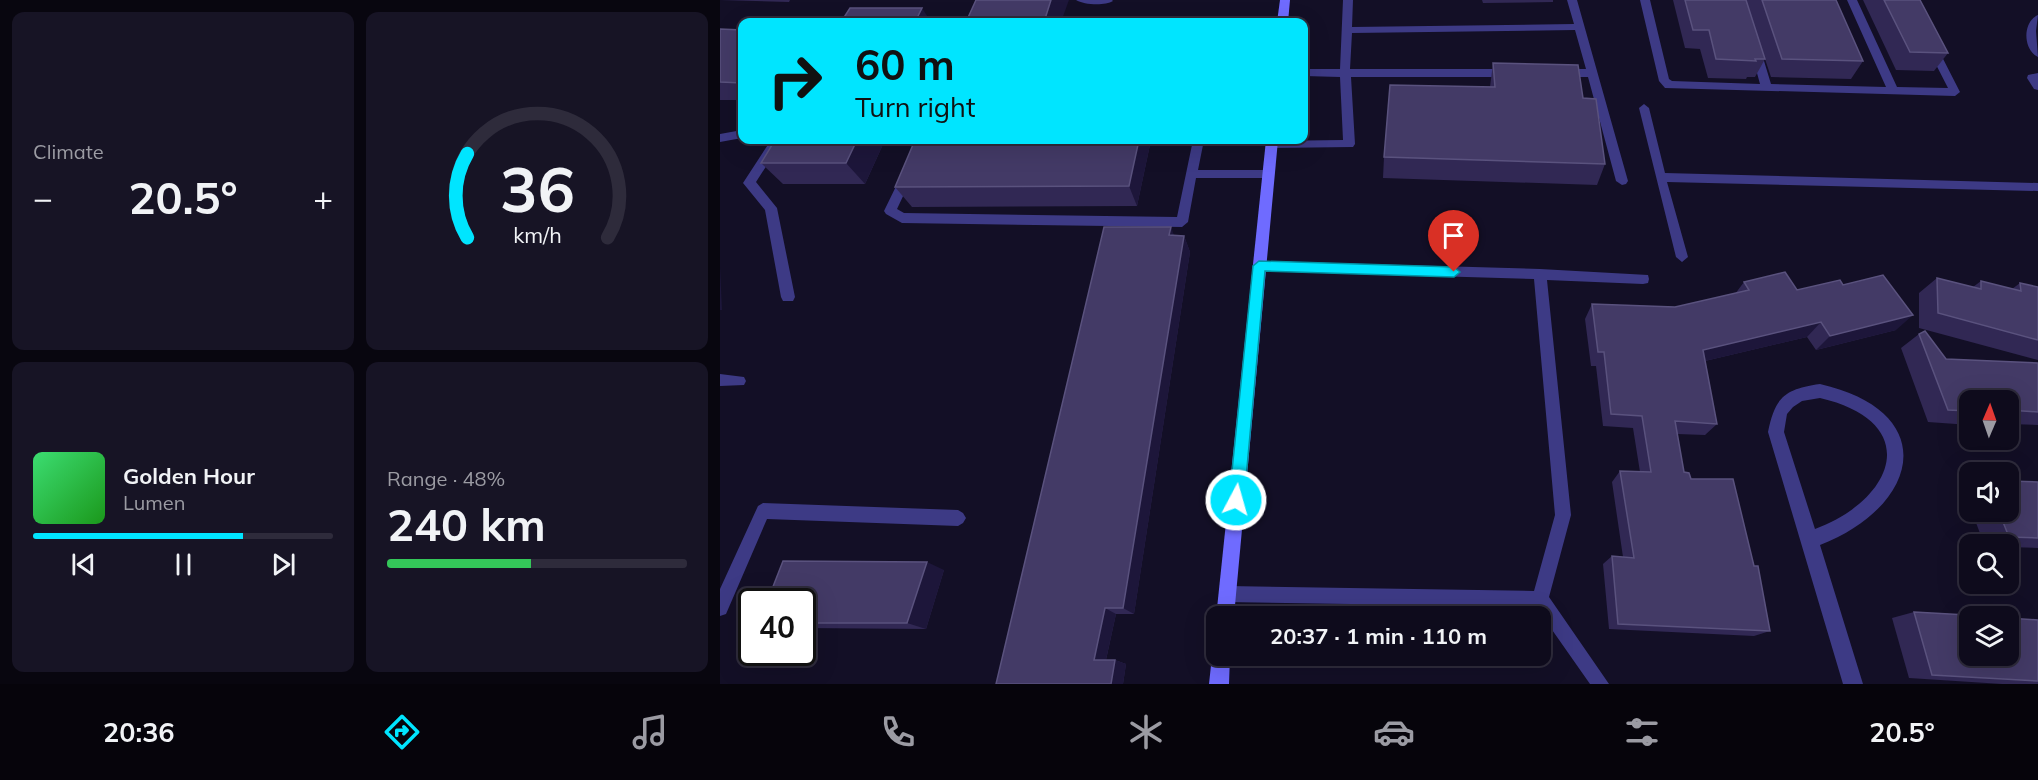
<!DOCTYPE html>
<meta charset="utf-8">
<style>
:root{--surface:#0e0b1c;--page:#171425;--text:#f1f3f6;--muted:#9b9ba3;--line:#2e2b3b;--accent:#00e5ff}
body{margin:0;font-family:Mulish,sans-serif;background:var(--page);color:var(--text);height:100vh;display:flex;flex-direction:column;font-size:22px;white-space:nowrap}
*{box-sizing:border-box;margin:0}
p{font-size:20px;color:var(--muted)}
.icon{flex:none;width:33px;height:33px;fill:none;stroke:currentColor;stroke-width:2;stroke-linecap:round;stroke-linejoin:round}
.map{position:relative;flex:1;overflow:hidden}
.sheet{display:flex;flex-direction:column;gap:12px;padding:12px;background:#08060f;width:720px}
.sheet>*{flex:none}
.top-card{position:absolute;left:18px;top:18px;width:570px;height:126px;border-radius:12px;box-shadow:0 6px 24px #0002,0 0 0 2px var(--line);background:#00e5ff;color:#111;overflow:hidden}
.needle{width:39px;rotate:2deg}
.tools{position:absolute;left:1239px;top:390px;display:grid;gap:12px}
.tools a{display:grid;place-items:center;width:60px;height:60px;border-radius:12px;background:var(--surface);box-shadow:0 6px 24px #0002,0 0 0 2px var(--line);font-size:30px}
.speed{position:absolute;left:18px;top:588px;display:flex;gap:12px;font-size:30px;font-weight:700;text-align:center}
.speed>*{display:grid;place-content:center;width:78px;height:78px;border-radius:50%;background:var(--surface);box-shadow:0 6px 24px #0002,0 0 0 2px var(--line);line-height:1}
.speed .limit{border:3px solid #111;border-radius:9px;background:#fff;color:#111}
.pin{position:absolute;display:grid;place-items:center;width:51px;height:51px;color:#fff;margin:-62px -26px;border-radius:50% 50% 50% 0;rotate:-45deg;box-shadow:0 0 6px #0007}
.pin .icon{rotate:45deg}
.me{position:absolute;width:66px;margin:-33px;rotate:6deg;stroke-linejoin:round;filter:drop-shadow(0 0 4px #0008)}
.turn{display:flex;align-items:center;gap:21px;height:126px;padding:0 18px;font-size:27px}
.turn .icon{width:78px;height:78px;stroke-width:2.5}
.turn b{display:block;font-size:42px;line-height:51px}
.big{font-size:45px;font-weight:700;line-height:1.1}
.sheet .card{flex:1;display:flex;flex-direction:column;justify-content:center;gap:9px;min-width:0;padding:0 21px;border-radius:12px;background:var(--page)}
.sheet .dial{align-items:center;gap:0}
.dial svg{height:156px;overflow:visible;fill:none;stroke:var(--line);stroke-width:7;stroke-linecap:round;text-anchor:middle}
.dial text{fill:var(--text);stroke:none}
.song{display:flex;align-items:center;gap:18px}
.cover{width:72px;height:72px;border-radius:9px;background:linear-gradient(135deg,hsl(140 70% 55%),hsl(120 70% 35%))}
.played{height:6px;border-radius:3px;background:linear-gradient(90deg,var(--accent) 70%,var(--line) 70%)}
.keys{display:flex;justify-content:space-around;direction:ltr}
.heat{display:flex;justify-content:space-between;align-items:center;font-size:33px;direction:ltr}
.charge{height:9px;border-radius:4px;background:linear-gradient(90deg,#34c759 48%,var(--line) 0)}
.sheet .tiles{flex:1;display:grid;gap:12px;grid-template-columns:repeat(2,1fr)}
.trip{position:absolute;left:486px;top:606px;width:345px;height:60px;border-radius:12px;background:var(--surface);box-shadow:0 6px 24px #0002,0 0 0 2px var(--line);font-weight:700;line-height:60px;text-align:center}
.dock{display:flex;height:96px;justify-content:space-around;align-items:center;background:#06040b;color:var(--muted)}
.dock .icon{width:42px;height:42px}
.dock .active{color:var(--accent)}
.dock b{font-size:27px;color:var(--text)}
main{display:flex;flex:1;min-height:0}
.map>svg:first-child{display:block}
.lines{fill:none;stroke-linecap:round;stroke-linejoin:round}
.lane{fill:#3d3a85;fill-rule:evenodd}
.street{fill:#3d3a85;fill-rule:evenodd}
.secondary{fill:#6f6bff;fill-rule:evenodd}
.wall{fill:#312854}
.shaded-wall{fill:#1d163a}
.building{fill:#433a66;stroke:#5a527e;stroke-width:1.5}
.route{fill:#00e5ff;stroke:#0095a6;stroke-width:1.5}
</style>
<main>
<section class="sheet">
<div class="tiles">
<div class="card"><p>Climate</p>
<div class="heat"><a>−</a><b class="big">20.5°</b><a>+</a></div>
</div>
<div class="card dial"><svg viewBox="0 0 100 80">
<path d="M14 69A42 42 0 1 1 86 69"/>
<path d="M14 69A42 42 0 0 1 14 26" stroke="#00e5ff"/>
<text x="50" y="56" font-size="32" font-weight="700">36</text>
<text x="50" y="72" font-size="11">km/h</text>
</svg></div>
<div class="card">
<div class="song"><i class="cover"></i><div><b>Golden Hour</b><p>Lumen</p></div></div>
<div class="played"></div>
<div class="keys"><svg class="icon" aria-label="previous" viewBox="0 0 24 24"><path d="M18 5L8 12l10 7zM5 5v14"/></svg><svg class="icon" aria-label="pause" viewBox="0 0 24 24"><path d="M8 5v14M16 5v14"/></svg><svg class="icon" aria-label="next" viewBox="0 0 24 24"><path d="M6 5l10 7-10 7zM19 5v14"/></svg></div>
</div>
<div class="card"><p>Range · 48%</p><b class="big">240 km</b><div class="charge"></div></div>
</div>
</section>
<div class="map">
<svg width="1318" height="684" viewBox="0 0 1318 684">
<rect width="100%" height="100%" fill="#130f26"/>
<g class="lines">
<g class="lane">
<path d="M356,0h36l1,1c-8,5 -29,4 -37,-1z"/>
<polygon points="623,0 633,0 632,27 854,24 847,0 857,0 908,181 906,184 902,185 896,181 868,77 841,77 836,73 841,69 866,69 855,30 632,33 630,69 788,69 793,73 788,77 631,77 635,144 633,147 547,148 545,145 551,141 623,140 620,77 584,76 584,69 620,69"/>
<polygon points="920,0 930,0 949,79 952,81 1040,84 1031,51 1036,48 1041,51 1051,84 1166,87 1127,0 1137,0 1177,87 1228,88 1207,47 1212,44 1217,47 1240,92 1235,96 945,88 939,81"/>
<path d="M1318,15l-2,16 2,26c-15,-7 -16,-35 0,-42z"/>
<polygon points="1318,73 1318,90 1314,89 1307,78 1308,75"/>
<polygon points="924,104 929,108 945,173 1318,183 1318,191 947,182 968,257 962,262 956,257 919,108"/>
<polygon points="22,130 22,138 0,142 0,134"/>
<polygon points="51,140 63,140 36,182 57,208 75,297 73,301 63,301 61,297 45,210 23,183"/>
<polygon points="473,140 484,140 478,170 548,170 554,174 548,178 476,178 468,222 462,227 182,223 166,214 164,211 182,174 186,173 192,177 177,209 184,213 457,217"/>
<polygon points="539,261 820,269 928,275 929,279 928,283 923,284 827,280 851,515 829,597 889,684 870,684 816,607 507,602 501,600 499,594 501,588 507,586 814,591 835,515 814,279 539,271 533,266"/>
<polygon points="0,374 24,377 26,381 24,385 0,386"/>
<polygon points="43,503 238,510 243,513 246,518 243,523 238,526 47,519 6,614 0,616 0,589 38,506"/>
</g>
<path class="street" d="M1100,384c122,28 100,122 0,161l43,139h-20l-75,-252c7,-35 17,-43 52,-48zM1100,398c103,24 76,101 -5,131l-31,-97 3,-18 6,-7 9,-6z"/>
<g class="secondary">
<polygon points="560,0 570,0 568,22 557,22"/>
<polygon points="546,140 558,140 514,616 496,618"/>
<polygon points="496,648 496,656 510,656 509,684 489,684 492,656"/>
</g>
</g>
<g class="wall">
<polygon points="0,0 70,0 69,2"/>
<polygon points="762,0 833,0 833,2 763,3"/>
<polygon points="953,0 1116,0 1143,61 1131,79 1051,77 1045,59 1035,77 1027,77 1026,79 988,78 980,49 965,48"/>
<polygon points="1143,0 1200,0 1228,53 1214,71 1176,70"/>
<polygon points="0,29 22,30 22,100 0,100"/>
<polygon points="773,63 863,98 885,164 877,185 663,178 664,157 770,87"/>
<polygon points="165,140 145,184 63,184 41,163"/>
<polygon points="431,140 417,206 192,207 175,187"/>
<polygon points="454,236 464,236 470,252 414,614 396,614 386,660 395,660 406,664 403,684 276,684"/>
<polygon points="1217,278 1253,287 1261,281 1292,289 1300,283 1318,287 1318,360 1199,328 1199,293"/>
<polygon points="1024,282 1077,290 1123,285 1176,330 1096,350 1087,337 985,361 997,424 985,435 957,434 964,472 971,479 1034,566 1050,631 1034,636 889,629 883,564 892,556 903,557 892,482 900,471 920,472 913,428 883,426 876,366 871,366 865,319 872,304 955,307 1015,294"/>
<polygon points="1199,334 1226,359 1318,363 1318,425 1288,424 1288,400 1250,400 1250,425 1208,422 1181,348"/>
<polygon points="1318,482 1318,548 1288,547 1288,544 1264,544 1252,512 1288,512"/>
<polygon points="1250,487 1250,505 1244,490"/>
<polygon points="224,570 206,629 82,628 82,602"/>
<polygon points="1194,612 1318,620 1318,684 1282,684 1189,678 1172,618"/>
</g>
<g class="shaded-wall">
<polygon points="331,0 349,0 341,22 324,22"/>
<polygon points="202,8 211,22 195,22"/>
<polygon points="137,140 165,140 145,184 126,163"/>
<polygon points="419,140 431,140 417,206 409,186"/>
<polygon points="451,227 457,243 449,235"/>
<polygon points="464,236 470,252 414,614 403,608"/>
<polygon points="0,267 2,310 0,310"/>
<polygon points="1193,315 1176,330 1096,350 1110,336"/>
<polygon points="1101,322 1087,337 972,364 983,350"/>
<polygon points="207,562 224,570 206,629 187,623"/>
<polygon points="385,608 396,614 385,664 374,660"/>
<polygon points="395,660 406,664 403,684 391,684"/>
</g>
<g class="building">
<polygon points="256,0 331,0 324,22 246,22"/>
<polygon points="965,0 1026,0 1045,59 1035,59 1036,61 996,59 989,30 973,30"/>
<polygon points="1042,0 1116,0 1143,61 1062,59"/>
<polygon points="1164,0 1200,0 1228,53 1190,52"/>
<polygon points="130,8 202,8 195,22 121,22"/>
<polygon points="0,29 22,30 22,83 0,82"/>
<polygon points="773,63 858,65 863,98 876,99 885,164 664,157 670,85 775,87"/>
<polygon points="55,140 137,140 126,163 41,163"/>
<polygon points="195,140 419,140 409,186 175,187"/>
<polygon points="384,227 451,227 449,235 464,236 403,608 385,608 374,660 395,660 391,684 276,684"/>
<polygon points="1065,272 1077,290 1120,280 1123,285 1163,275 1193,315 1110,336 1101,322 983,350 997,424 955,421 964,472 969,473 971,479 1013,479 1034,566 1038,566 1050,631 898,624 892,556 914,558 900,471 931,472 922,416 891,414 884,352 878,352 872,304 955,307 1029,290 1024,282"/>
<polygon points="1217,278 1261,289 1261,281 1301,291 1300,283 1318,287 1318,340 1218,313"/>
<polygon points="1205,331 1226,359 1318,363 1318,412 1288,410 1288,400 1250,400 1250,411 1228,410 1199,334"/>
<polygon points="1288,481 1318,482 1318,538 1289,537 1279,512 1288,512"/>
<polygon points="63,561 207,562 187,623 82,623 82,602 47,602"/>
<polygon points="1194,612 1265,616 1250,616 1250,656 1288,656 1288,618 1318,620 1318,681 1212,675"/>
</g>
<polygon class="route" points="539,261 734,267 740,272 734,277 545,271 524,500 522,506 516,508 511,506 509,500 533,266"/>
</svg>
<div class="tools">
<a><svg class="needle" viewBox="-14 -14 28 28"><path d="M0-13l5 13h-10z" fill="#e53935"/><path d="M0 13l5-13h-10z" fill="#9b9ba3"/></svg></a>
<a><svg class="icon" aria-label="sound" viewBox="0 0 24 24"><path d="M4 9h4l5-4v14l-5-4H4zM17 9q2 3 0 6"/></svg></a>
<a><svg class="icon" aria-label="search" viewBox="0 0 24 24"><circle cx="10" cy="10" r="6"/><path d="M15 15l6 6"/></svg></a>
<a><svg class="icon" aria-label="layers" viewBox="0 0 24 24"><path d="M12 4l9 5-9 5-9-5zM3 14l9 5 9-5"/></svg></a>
</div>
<div class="speed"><div class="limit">40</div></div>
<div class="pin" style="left:734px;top:272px;background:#d93025"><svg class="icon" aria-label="arrive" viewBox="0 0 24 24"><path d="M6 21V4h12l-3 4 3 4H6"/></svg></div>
<svg class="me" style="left:516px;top:500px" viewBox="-20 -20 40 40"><circle r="17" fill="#00e5ff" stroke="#fff" stroke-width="3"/><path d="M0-11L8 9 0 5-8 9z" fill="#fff"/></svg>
<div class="trip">20:37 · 1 min · 110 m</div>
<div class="top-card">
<div class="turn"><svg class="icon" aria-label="right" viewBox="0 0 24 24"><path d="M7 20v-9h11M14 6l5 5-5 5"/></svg><div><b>60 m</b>Turn right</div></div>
</div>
</div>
</main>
<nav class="dock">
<b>20:36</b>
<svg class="icon active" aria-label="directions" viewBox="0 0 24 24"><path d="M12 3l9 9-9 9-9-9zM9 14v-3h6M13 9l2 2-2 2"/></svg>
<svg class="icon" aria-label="music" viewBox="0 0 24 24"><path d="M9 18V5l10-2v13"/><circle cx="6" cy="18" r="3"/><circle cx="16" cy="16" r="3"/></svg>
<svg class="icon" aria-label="phone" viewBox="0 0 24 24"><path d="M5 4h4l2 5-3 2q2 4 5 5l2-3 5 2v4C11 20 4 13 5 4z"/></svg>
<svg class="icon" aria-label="climate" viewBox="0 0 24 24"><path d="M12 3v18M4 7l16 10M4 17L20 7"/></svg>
<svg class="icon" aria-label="car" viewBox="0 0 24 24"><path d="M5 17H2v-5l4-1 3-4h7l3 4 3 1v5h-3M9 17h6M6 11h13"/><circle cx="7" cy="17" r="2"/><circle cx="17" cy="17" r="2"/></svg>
<svg class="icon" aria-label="filters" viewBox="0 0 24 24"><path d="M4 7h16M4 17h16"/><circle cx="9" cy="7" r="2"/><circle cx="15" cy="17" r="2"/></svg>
<b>20.5°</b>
</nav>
